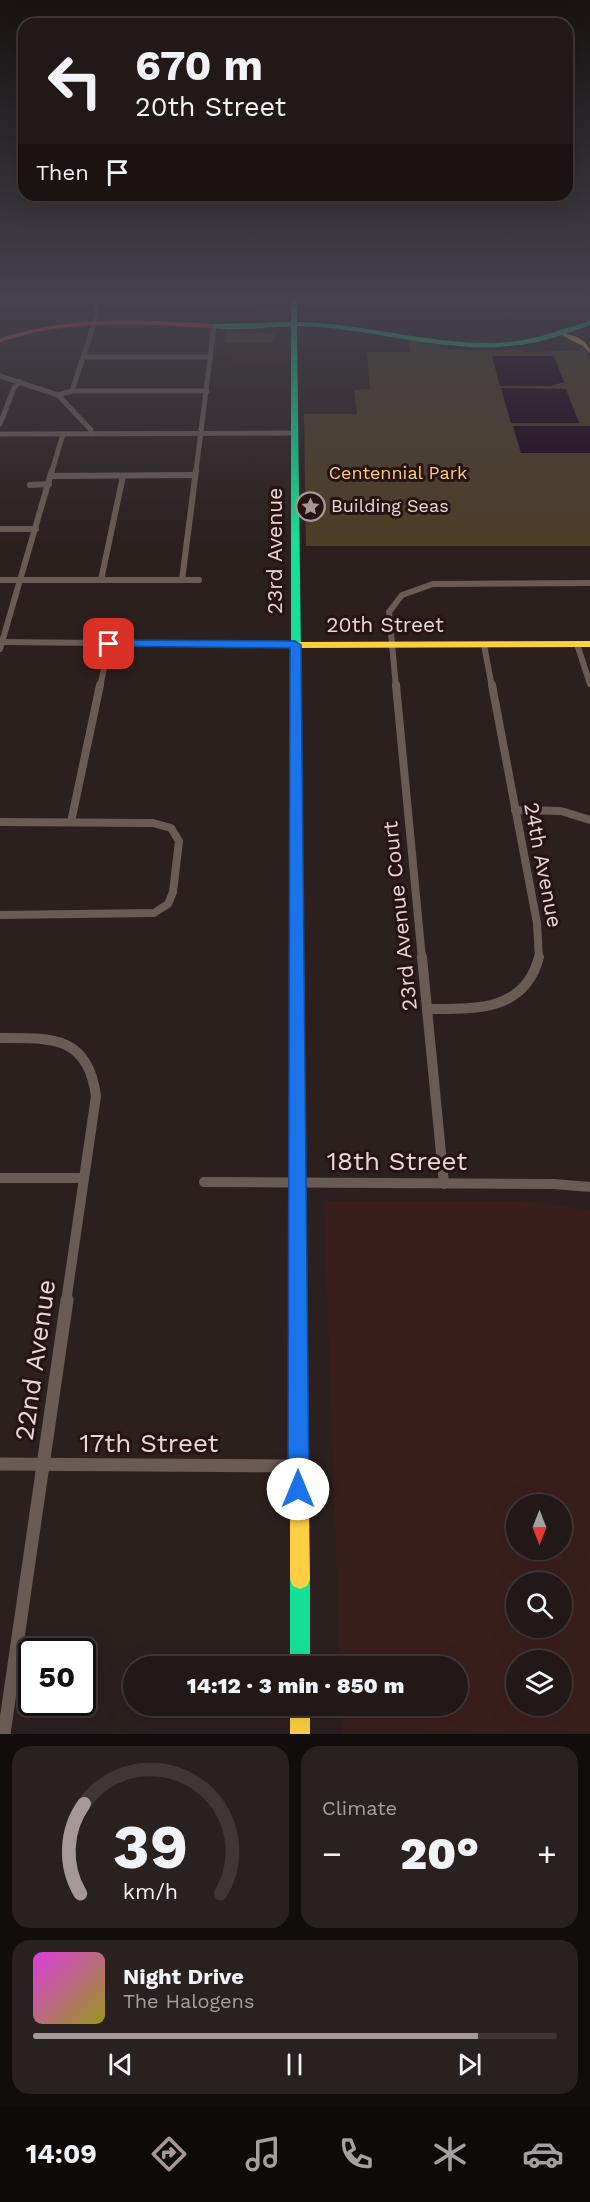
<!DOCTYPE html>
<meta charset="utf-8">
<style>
:root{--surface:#211817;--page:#292120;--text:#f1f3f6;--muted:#a2a0a1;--line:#3e3736;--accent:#a69896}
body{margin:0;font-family:"Work Sans",sans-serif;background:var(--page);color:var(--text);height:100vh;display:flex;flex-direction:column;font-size:22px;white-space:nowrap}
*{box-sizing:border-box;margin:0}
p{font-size:20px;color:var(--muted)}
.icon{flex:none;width:33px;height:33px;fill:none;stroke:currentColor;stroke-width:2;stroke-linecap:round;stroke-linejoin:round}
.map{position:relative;height:1734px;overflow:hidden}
.panel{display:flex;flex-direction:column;gap:12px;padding:12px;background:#120d0d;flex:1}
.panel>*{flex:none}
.hud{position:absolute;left:18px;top:18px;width:555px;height:183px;border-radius:18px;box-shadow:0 6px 24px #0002,0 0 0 2px var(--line);background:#211817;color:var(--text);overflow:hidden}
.needle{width:39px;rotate:180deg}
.buttons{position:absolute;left:506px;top:1494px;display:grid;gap:12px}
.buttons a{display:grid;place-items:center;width:66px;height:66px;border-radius:50%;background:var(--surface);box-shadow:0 6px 24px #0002,0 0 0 2px var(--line);font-size:30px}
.speed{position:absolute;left:18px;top:1638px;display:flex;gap:12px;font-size:30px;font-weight:700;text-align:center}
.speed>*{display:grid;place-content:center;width:78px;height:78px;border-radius:50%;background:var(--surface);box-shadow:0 6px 24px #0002,0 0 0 2px var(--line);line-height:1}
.speed .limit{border:3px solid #111;border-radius:9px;background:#fff;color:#111}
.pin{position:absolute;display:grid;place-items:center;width:51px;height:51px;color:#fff;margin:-26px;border-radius:12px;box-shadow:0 3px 9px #0006}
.me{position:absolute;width:66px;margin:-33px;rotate:0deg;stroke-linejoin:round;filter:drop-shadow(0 0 4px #0008)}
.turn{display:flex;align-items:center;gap:21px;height:126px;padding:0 18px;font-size:27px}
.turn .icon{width:78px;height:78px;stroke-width:2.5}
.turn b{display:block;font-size:42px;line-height:51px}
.then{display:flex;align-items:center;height:57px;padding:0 18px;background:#0003;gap:12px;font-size:22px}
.big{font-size:45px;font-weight:800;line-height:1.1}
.panel .card{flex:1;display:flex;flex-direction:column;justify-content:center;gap:9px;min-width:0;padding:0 21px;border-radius:18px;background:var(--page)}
.panel .dial{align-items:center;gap:0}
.dial svg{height:156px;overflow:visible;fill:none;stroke:var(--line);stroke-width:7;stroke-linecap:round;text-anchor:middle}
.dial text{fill:var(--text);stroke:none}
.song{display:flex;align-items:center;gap:18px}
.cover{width:72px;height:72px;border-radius:9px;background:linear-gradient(135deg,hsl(300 70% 55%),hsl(60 70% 35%))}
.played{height:6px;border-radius:3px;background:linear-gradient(90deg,var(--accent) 85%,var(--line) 85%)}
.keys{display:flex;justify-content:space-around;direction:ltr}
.heat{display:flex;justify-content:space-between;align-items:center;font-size:33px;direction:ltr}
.panel .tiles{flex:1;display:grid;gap:12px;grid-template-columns:1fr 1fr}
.card:last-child{grid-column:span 2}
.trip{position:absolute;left:123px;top:1656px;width:345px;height:60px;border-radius:30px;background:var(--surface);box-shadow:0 6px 24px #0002,0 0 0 2px var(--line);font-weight:800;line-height:60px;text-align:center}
.dock{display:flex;height:96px;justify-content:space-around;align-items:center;background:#0d0a09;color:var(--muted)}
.dock .icon{width:42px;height:42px}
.dock .on{color:var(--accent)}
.dock b{font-size:27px;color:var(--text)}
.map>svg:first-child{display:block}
.built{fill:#391f1c;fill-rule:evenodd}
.green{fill:#4d3e26}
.water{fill:#1b0319}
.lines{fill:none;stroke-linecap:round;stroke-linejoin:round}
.street-far4{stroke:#6a5c55;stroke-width:5}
.street-far3{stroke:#6a5c55;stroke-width:6}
.street-far2{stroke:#6a5c55;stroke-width:8}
.street-far1{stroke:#6a5c55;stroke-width:10}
.street{stroke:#6a5c55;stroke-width:13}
.fast{fill:#16e098;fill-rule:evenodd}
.slow{fill:#ffcf43;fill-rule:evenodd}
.jam{fill:#f24e42;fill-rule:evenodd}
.route{fill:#1a73e8;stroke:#114b97;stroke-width:1.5}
.labels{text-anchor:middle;stroke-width:6;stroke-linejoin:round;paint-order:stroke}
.far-park-label{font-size:18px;fill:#f8ce81;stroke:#271311}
.far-poi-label{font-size:18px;fill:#e7d8d6;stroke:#271311;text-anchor:start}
.street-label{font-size:21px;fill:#e7d8d6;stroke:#271311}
.near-street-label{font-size:26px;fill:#e7d8d6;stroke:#271311}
</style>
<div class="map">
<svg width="590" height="1734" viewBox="0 0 590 1734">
<rect width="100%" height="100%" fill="#2c201f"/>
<g class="built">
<polygon points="260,310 287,310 288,322 259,324"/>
<polygon points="223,329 285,329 286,366 232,366 232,359 220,354"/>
<path d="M324,1201h199l67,9v524h-247l-1,-28h116v-40h-118zM516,1504h45v46h-45zM516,1582h45v46h-45zM516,1660h45v46h-45z"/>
</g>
<g class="green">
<polygon points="226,333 275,333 274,342 224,342"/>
<polygon points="408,340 439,343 440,348 450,350 519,350 526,352 585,350 590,359 590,426 513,426 521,453 590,453 590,546 306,546 304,414 357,414 354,390 370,389 367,352 410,352"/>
</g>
<g class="water">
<polygon points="492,356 554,356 564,382 551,386 500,386"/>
<polygon points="501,388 566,389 579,423 511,423"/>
<polygon points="513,426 590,426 590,453 521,453"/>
</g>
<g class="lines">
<g class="street-far4">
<polyline points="83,357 211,357"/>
<polyline points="0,376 58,395 91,430 91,434"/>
<polyline points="72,391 97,315 95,300"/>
<polyline points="58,395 72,391 207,391"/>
<polyline points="0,424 14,388 20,382"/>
<polyline points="0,434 294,433"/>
<polyline points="52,471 63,434"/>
<polyline points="196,471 214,326"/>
</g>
<g class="street-far3">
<polyline points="51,476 194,475"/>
<polyline points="30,485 49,484"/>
<polyline points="0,529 36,529"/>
<polyline points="0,580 199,580"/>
<polyline points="101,580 123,476"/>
<polyline points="182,580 196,470"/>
<polyline points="0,642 295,645"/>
<polyline points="577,644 590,684"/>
<polyline points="484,645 492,687"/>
<polyline points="0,649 52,470"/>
<polyline points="100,687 109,644"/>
<polyline points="396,687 389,612 402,595 433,584 590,583"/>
</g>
<g class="street-far2">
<polyline points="396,685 422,959"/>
<polyline points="492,685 537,923 539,959"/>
<polyline points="515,810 561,811 590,820"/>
<polyline points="0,822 153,823 171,828 179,841 173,892 168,904 154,913 0,915"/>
<polyline points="71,822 100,685"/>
</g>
<g class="street-far1">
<polyline points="422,957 444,1184"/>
<path d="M427,1009c47,0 98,3 112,-52"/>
<path d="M0,1038c51,0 88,-3 96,58l-30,206"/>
<polyline points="0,1178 84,1178"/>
<polyline points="204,1182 554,1184 590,1187"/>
</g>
<g class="street">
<polyline points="0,1464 298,1466"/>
<polyline points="4,1734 67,1300"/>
</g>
<g class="fast">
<path d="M291,300h6v22c71,1 141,26 213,20 28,-3 53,-13 80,-21v4c-26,10 -52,19 -80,21 -72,7 -142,-19 -213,-20l4,332 -5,3 -5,-3v-332c-19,1 -69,7 -83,0l3,-2 80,-2z"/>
<polygon points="297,1005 302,1007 304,1011 306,1285 304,1291 298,1293 292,1291 290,1285 290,1011 292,1007"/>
<polygon points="300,1569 307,1572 310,1579 310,1666 290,1666 290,1579 293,1572"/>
</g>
<g class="slow">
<path d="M563,334c10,0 27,7 27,19l-7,-7 -20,-10z"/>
<polygon points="590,641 590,647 295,648 290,645 295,642"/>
<polygon points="296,655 301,658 304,1011 302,1015 297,1017 292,1015 290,1011 291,658"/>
<polygon points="298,1277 304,1279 306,1285 310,1579 307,1586 300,1589 293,1586 290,1579 290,1285 292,1279"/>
<rect x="290" y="1706" width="20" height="28"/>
</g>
<path class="jam" d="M131,320l80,4 3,2 -3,2c-52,-3 -105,-7 -157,1 -19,2 -36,8 -54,13v-4c43,-13 85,-18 131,-18z"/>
</g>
<linearGradient id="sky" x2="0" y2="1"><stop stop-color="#181211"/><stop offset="0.55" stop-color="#45424d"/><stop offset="1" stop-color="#45424d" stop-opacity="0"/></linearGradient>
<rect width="590" height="543" fill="url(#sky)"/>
<polygon class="route" points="109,640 295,641 301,645 309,1489 306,1496 298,1499 291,1496 288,1489 290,648 105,646 103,644"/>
<defs>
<symbol id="sight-ring" viewBox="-11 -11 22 22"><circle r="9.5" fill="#271311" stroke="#a69896" stroke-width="1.5"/><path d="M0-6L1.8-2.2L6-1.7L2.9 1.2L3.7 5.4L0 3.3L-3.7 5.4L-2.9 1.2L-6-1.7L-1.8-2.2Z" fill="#a69896"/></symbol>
</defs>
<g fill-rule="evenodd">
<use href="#sight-ring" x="294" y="490" width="33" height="33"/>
</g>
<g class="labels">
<g class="far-park-label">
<text x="398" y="479">Centennial Park</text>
</g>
<g class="far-poi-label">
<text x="331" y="512">Building Seas</text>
</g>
<g class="street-label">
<text transform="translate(275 551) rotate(-90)" y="7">23rd Avenue</text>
<text x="385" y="632">20th Street</text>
<text transform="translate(543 865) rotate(79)" y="7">24th Avenue</text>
<text transform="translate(400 916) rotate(-96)" y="7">23rd Avenue Court</text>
</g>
<g class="near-street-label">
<text x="397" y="1170">18th Street</text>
<text transform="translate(35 1360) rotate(-82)" y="9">22nd Avenue</text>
<text x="149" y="1452">17th Street</text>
</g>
</g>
</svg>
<div class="buttons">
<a><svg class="needle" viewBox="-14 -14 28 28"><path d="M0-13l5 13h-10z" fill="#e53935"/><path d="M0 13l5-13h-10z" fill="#a2a0a1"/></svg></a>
<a><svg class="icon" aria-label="search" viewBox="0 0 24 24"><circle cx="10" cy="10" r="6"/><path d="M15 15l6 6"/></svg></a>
<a><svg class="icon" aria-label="layers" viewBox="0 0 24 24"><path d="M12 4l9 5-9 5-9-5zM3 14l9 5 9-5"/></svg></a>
</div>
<div class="speed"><div class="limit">50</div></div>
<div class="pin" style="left:109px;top:644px;background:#d93025"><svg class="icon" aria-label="arrive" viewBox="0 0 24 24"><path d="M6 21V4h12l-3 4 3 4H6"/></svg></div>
<svg class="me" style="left:298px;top:1489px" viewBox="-20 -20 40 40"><circle r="19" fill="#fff"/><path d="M0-13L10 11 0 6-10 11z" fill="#1a73e8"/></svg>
<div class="trip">14:12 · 3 min · 850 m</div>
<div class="hud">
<div class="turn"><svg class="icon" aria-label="left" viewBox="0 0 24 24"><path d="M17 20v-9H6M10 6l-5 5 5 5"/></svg><div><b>670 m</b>20th Street</div></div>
<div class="then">Then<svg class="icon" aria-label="arrive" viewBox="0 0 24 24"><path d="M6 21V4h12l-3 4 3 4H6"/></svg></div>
</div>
</div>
<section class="panel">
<div class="tiles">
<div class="card dial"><svg viewBox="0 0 100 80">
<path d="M14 69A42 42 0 1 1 86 69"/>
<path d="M14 69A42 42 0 0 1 16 23" stroke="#a69896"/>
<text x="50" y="56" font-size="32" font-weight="700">39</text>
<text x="50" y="72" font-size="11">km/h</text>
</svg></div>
<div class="card"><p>Climate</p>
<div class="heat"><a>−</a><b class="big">20°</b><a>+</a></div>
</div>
<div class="card">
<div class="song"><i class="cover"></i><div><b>Night Drive</b><p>The Halogens</p></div></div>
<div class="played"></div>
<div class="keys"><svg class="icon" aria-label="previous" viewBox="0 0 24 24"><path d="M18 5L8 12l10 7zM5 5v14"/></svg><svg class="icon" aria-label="pause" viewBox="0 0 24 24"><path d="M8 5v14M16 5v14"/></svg><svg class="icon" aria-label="next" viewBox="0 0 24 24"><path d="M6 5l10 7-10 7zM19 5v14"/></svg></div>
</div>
</div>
</section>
<nav class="dock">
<b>14:09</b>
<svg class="icon on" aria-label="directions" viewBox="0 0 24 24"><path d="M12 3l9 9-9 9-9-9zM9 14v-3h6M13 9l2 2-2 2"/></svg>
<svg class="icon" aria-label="music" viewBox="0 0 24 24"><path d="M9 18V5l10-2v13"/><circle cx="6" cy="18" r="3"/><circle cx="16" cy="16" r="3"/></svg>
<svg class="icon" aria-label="phone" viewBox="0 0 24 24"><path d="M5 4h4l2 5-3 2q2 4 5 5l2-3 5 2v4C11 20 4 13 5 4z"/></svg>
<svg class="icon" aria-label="climate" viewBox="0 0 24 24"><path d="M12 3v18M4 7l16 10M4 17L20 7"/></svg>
<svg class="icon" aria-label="car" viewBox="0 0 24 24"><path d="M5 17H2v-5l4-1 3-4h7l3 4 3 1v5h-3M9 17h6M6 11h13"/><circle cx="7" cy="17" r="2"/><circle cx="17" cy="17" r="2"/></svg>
</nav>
